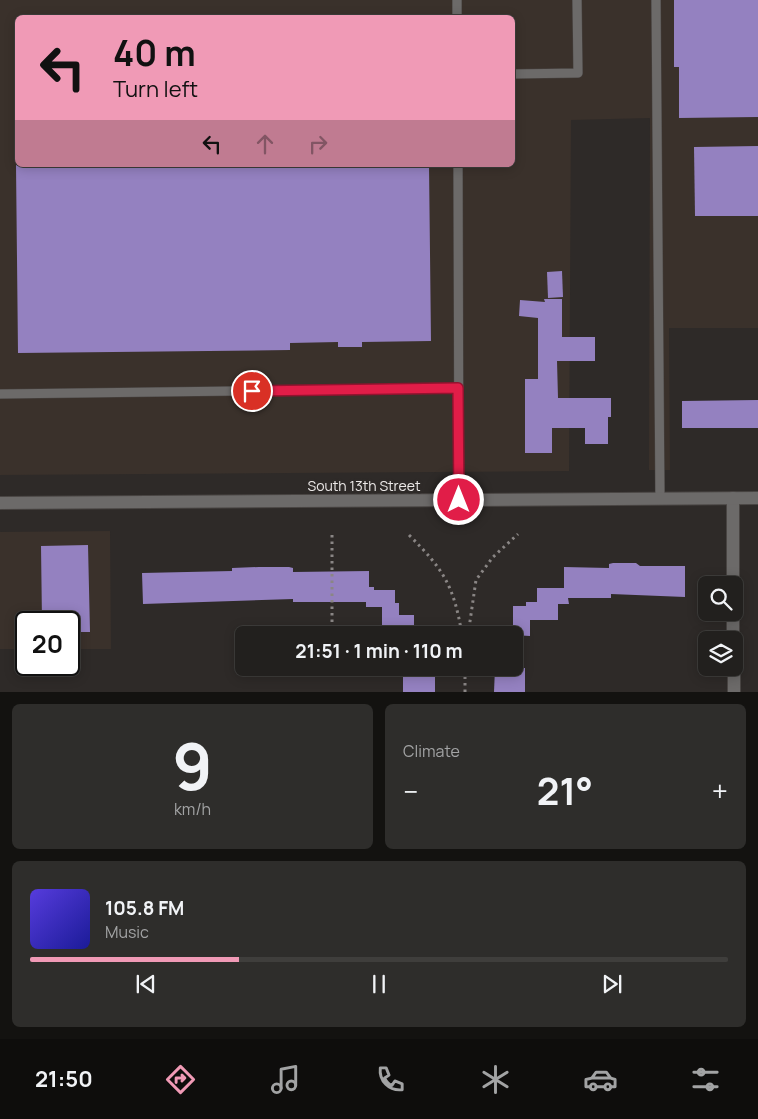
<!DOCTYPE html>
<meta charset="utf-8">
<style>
:root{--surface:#22201e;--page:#2e2d2b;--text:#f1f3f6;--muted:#a2a3a4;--line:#3f3e3c;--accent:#f09ab6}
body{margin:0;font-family:Manrope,sans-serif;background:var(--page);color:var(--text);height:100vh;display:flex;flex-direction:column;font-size:19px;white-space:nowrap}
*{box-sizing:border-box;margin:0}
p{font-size:16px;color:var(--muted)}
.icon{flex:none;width:28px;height:28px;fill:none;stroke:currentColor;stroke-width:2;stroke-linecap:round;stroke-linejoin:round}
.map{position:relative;height:692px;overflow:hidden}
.sheet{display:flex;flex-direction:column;gap:12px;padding:12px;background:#131210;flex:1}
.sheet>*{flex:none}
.banner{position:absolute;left:15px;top:15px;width:500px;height:152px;border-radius:8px;box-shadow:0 2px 12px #0003,0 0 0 1px var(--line);background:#f09ab6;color:#111;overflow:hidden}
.buttons{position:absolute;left:698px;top:576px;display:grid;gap:10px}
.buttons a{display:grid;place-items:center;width:45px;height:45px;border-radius:8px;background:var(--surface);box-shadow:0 2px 12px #0003,0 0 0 1px var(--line);font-size:25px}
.speed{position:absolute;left:15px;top:611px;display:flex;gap:10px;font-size:25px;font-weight:700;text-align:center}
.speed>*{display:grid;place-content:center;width:65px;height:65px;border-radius:50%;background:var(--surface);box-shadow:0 2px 12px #0003,0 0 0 1px var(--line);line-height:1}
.speed .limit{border:2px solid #111;border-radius:8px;background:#fff;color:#111}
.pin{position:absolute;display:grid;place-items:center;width:42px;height:42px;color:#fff;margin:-21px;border:2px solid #fff;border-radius:50%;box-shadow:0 1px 5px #0007}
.me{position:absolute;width:55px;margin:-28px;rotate:0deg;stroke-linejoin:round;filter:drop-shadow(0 0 4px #0008)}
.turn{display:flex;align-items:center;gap:18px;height:105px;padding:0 15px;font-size:22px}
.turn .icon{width:65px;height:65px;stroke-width:2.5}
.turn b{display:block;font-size:35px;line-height:42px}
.lanes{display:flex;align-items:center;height:48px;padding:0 15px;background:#0003;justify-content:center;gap:25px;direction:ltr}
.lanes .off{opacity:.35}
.big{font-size:38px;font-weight:700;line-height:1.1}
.sheet .widget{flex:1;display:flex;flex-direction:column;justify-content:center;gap:8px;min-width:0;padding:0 18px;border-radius:8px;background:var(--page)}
.sheet .dial{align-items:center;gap:0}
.dial b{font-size:65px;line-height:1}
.song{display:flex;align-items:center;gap:15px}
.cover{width:60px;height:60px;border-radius:8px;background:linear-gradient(135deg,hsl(250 70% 55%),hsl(240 70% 35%))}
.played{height:5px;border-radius:2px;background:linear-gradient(90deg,var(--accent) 30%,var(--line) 30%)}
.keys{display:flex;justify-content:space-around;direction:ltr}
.heat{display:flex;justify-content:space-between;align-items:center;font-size:28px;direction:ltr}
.sheet .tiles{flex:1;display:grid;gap:12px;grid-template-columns:1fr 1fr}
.widget:last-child{grid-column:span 2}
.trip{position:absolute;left:235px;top:626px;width:288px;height:50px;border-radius:8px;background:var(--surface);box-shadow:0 2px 12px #0003,0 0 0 1px var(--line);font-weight:700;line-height:50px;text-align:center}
.tabs{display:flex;height:80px;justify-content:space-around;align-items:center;background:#0e0d0c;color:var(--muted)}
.tabs .icon{width:35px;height:35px}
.tabs .current{color:var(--accent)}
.tabs b{font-size:22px;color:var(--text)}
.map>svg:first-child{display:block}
.built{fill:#3a312b;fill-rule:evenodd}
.building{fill:#9481c0}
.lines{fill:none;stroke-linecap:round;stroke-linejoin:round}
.service-casing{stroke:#494543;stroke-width:10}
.minor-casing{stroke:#494543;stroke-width:14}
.tertiary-casing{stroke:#494543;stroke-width:14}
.path{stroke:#8a8685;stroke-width:3;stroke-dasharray:2.5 4;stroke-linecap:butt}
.service{stroke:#6c6a69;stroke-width:9}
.minor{stroke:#6c6a69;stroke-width:12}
.tertiary{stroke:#6c6a69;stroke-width:12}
.route-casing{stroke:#92132f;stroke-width:12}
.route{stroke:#e11d48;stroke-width:9}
.labels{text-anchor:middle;stroke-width:5;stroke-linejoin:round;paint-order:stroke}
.street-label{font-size:14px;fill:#ece9e8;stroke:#2e2a28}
</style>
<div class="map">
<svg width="758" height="692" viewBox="0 0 758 692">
<rect width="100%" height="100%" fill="#2e2a28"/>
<g class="built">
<path d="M0,0h758v328h-89l1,142h-21l1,-352 -79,2 -2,351 -569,4zM18,18h494v147h-494z"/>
<polygon points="110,531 111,649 69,649 69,622 26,622 26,649 0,649 0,532"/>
</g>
<g class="building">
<polygon points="674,0 758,0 758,117 679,118 679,67 674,67"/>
<polygon points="758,146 758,216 695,216 694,147"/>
<polygon points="16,165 429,165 431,341 362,342 362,347 338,347 338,342 290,343 290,350 18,353"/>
<polygon points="562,271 563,297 548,298 547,272"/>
<polygon points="544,299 562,299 562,337 595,337 595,361 557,361 558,398 611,398 611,417 608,417 608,444 585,444 585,428 552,428 552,453 525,453 525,379 538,379 538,318 519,316 520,300 545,302"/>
<polygon points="758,400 758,428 682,428 682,401"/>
<polygon points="88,545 90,632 69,632 69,622 42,622 41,546"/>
<polygon points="613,563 636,563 640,566 685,566 685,597 611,594 611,598 568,598 569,604 558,604 558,620 530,620 530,636 513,635 513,606 526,606 526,602 537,602 537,588 564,588 564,567 609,568 609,564"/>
<polygon points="259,567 289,567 293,568 293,572 369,571 369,587 374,587 374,590 395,590 395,603 399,603 399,615 414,615 414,635 382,633 382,607 366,607 366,602 293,602 293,599 143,604 142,573 232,571 232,568"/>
<rect x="403" y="668" width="32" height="24"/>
<polygon points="495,668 525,668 525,692 494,692"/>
</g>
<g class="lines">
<defs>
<g id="service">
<polyline points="457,0 457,18"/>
<polyline points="656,0 660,499"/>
<polyline points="512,74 578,73 577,0"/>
<polyline points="458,165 459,500"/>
<polyline points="0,394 458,388"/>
</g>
<g id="minor">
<polyline points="733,498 733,585"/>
<polyline points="733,612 733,640"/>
<polyline points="734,663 734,692"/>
</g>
<polyline id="tertiary" points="0,503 758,498"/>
</defs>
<use href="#service" class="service-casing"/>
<use href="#minor" class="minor-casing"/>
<use href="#tertiary" class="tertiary-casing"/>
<g class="path">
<polyline points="332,535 332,635"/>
<path d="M409,535c35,35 45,51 53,100"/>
<polyline points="468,635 476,580 493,557 518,534"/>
<polyline points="465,692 465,668"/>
</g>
<use href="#service" class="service"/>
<use href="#minor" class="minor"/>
<use href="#tertiary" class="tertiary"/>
</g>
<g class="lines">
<defs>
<polyline id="route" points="252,391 458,388 459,500"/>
</defs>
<use href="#route" class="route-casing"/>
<use href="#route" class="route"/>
</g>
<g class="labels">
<g class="street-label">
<text x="364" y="491">South 13th Street</text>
</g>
</g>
</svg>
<div class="buttons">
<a><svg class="icon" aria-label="search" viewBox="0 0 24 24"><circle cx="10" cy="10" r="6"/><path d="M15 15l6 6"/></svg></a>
<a><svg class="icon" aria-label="layers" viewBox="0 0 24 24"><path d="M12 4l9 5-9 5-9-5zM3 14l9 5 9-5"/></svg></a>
</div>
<div class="speed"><div class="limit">20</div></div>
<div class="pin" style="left:252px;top:391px;background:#d93025"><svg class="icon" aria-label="arrive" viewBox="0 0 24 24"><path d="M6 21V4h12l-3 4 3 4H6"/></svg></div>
<svg class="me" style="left:459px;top:500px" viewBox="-20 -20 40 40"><circle r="17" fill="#e11d48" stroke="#fff" stroke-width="3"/><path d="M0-11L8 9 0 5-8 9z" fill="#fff"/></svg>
<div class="trip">21:51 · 1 min · 110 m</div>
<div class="banner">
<div class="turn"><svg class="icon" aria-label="left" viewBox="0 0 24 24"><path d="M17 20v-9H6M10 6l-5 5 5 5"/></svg><div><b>40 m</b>Turn left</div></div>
<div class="lanes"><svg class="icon" aria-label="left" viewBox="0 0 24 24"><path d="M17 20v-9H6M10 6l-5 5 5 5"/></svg><svg class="icon off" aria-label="ahead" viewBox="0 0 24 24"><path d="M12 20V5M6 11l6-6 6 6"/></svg><svg class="icon off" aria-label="right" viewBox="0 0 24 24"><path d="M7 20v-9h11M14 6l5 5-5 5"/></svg></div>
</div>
</div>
<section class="sheet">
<div class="tiles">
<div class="widget dial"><b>9</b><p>km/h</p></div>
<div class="widget"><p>Climate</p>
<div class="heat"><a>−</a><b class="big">21°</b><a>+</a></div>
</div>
<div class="widget">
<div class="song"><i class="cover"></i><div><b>105.8 FM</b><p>Music</p></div></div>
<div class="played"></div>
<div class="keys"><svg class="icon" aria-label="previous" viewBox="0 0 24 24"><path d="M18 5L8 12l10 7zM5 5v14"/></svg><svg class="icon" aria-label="pause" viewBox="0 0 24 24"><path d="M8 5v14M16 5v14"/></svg><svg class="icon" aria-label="next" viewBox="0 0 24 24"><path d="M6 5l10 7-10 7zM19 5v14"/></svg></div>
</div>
</div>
</section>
<nav class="tabs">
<b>21:50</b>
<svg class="icon current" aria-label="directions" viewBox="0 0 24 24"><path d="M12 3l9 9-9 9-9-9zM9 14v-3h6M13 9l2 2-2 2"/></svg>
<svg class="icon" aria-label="music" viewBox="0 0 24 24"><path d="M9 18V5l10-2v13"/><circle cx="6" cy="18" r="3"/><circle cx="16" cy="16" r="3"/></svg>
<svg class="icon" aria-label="phone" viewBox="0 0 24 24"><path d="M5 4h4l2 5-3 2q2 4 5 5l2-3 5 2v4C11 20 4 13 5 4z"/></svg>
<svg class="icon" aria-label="climate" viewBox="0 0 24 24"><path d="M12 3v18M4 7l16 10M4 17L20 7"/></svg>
<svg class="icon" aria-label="car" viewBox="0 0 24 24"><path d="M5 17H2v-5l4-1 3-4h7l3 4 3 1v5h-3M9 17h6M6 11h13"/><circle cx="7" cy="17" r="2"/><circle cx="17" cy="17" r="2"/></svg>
<svg class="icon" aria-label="filters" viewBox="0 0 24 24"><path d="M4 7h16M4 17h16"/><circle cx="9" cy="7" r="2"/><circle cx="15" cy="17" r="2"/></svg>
</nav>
